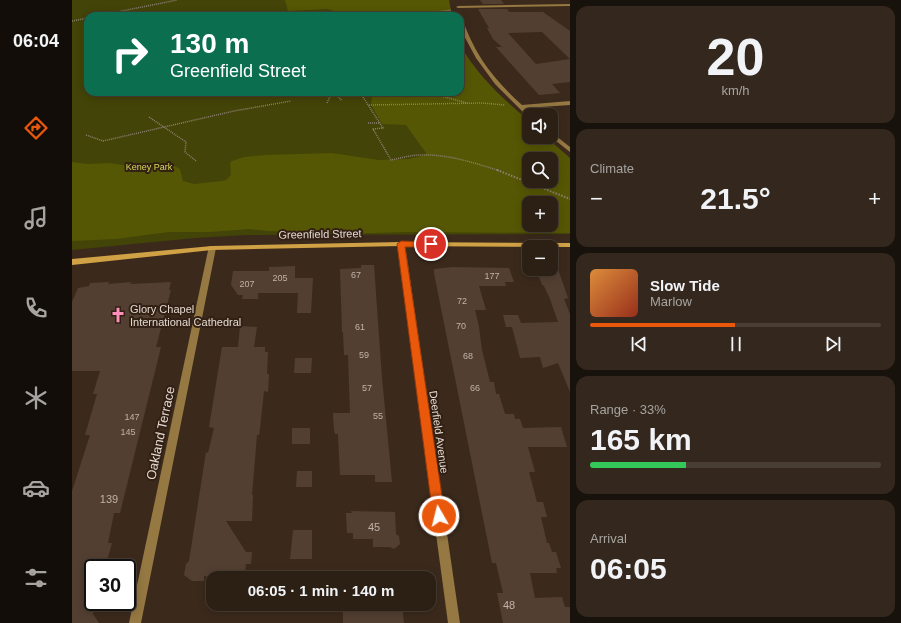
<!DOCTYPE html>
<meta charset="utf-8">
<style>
:root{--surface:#2c2015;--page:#34281e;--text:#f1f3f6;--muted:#a6a3a0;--line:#483e34;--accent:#ea580c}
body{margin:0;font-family:Helvetica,sans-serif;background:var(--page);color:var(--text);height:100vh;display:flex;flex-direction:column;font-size:15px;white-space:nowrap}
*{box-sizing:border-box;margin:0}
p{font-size:13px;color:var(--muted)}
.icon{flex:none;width:22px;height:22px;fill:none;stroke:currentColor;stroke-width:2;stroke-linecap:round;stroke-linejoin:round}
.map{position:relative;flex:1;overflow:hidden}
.details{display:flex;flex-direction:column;gap:6px;padding:6px;background:#18120c;width:331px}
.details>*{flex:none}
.guide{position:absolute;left:12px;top:12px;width:380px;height:84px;border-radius:12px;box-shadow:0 2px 10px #0003,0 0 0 1px var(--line);background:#0b6e4f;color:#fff;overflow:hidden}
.buttons{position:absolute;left:450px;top:108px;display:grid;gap:8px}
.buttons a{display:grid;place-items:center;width:36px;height:36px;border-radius:8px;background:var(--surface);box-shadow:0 2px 10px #0003,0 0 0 1px var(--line);font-size:20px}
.speed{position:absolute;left:12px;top:559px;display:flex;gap:8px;font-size:20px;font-weight:700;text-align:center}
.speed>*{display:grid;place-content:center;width:52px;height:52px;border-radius:50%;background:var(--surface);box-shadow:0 2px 10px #0003,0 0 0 1px var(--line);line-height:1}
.speed .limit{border:2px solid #111;border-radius:6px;background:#fff;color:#111}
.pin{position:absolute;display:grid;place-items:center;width:34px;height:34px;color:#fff;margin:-17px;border:2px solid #fff;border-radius:50%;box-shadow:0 1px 4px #0007}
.me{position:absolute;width:44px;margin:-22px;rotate:352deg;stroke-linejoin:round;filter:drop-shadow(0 0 3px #0008)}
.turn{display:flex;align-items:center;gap:14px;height:84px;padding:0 20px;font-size:18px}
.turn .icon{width:52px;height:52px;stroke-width:2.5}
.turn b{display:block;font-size:28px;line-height:34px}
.big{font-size:30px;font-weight:600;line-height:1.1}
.details .card{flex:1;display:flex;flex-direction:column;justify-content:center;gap:6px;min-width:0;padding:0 14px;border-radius:12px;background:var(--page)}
.details .dial{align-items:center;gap:0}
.dial b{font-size:52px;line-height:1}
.song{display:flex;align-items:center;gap:12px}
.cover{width:48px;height:48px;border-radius:6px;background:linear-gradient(135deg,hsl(30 70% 55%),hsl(10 70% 35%))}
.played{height:4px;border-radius:2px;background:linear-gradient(90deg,var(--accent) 50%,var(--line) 50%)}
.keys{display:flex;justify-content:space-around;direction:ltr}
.heat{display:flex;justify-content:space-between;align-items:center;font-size:22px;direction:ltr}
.charge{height:6px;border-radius:3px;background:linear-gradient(90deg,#34c759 33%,var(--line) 0)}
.trip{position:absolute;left:134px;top:571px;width:230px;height:40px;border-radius:12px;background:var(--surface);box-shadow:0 2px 10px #0003,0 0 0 1px var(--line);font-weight:600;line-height:40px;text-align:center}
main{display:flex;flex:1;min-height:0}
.tabs{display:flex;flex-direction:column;width:72px;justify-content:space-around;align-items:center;background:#120d08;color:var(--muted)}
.tabs .icon{width:28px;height:28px}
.tabs .current{color:var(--accent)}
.tabs b{font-size:18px;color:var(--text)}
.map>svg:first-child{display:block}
.green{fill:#434407;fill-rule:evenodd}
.forest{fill:#565704;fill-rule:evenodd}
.building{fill:#533f32}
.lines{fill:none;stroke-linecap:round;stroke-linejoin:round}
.path-far1{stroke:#8e8074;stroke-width:1.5;stroke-dasharray:1 1;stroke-linecap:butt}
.path{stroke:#8e8074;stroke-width:2;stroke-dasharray:1.5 1.5;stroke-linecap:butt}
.street{fill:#957842;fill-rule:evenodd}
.secondary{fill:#d0a145;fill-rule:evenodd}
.route{fill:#ea580c;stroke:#983908}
.labels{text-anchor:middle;stroke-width:4;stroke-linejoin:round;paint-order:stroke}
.far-park-label{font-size:9px;fill:#d6da5b;stroke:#312013}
.number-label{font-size:9px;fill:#c0b2a8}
.street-label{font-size:11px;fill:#e4d9d0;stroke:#312013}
.poi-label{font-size:11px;fill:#e4d9d0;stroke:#312013;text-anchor:start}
.near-number-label{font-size:11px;fill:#c0b2a8}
.near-street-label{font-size:13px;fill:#e4d9d0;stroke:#312013}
</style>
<main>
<nav class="tabs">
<b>06:04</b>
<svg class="icon current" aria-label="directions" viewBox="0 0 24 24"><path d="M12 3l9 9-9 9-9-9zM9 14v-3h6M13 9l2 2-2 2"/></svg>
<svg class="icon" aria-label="music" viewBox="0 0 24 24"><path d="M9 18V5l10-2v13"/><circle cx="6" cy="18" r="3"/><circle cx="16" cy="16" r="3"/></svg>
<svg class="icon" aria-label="phone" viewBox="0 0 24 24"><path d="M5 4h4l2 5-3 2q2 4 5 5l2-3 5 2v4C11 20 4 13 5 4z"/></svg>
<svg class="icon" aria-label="climate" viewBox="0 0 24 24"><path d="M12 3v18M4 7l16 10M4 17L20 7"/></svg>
<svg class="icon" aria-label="car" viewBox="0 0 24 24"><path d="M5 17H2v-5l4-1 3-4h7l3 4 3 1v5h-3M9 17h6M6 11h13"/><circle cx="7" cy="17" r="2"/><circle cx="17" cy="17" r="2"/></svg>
<svg class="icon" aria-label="filters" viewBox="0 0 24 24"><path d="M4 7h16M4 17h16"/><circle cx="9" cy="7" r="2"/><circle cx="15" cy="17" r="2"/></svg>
</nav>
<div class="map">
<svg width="498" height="623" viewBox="0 0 498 623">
<rect width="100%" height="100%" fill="#3b2a1c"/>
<path class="green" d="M0,0h376l2,16h-362v76h372l16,-19 53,64 41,26v71l-323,1 -52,3 -123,12zM457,159h22v22h-22zM457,203h22v22h-22z"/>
<g class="forest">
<polygon points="213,0 377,0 380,16 265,16 262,11 256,9 216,11"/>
<path d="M388,45c18,31 42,53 69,76v16h17l24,21v75l-162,-1 -71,2 -69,-3 -18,-2 -40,3h-41l-53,7 -44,2v-79l16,2 21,-1 27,4 38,-1 6,3 3,12 11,3 28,-3 4,-1 5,-5 -1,-12 2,-2 12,-4 21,-2 67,-2 47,7 30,-1 16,-4 1,-2 -20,-28 -24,-1 -11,-19 1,-7 -1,-6h89zM457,159h22v22h-22zM457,203h22v22h-22z"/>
</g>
<g class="building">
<polygon points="408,0 429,0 432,4 411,4"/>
<polygon points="406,9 414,9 417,12 414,9 435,9 437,12 471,12 498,31 498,59 470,32 436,33 464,64 498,59 498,82 480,84 488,93 467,95 424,47 430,47 421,39 415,28 417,28"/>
<polygon points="289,265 302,265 310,378 320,482 303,482 303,475 268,475 266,434 263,434 262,430 261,413 278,413 276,355 272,355 271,332 270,332 268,269 289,268"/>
<polygon points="223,266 223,278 241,278 239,313 225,313 226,293 186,293 186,299 170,299 171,295 166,295 159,285 161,271 197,271 197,267"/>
<polygon points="380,267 437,268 442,282 433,282 434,286 407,286 414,310 403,310 407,327 410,350 418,382 422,382 424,394 427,394 433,414 442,414 443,419 448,419 451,428 489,427 495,447 456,447 463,472 457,472 465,502 471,502 475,517 469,517 475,543 477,543 480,552 484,552 489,568 484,568 485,573 458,573 463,598 490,597 493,607 498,607 498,623 431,623 425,593 431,593 424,563 420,563 362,273 362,269"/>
<polygon points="464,269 486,269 496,298 492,299 498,314 498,392 486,363 471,368 468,357 448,358 440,327 434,327 431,315 446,315 449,323 486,322 478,299 472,286 470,285"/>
<polygon points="37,282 36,284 60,282 58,284 99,282 97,290 99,290 84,347 89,347 48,513 42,513 36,543 40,543 33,568 21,568 21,602 24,602 21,614 27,623 0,623 0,491 18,435 13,435 25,394 21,394 28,371 0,371 0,302 6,288 17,286 18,283"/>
<polygon points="168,326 185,327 182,347 193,347 193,352 196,352 195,374 197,374 196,392 192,391 188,428 187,435 185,435 180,495 181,495 180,521 154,521 174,552 180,552 179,564 174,564 173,573 152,573 151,576 132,576 132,581 120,581 112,575 114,564 117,561 134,452 136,453 142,428 137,427 150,347 166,347"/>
<polygon points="223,358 240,358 239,373 222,373"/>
<rect x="220" y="428" width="18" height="16"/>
<polygon points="225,471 240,471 240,487 224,487"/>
<polygon points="279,511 323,512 324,534 327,536 328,544 322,549 318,547 301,547 301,539 281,539 281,533 275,533 274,513 280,513"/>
<polygon points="221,530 240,530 240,559 218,559"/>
<polygon points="271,604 330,604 332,623 271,623"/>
</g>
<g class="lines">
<g class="path-far1">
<polyline points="256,12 258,16"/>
<polyline points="25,16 105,0"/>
<polyline points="336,16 379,10"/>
<polyline points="0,21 16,18"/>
<polyline points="109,92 117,96"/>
<polyline points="354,92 395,103"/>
<polyline points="259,94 265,95 270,101"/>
<path d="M291,97l20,31 -10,1 18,31c10,-2 20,-5 30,-5 27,-1 54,8 79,16"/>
<polyline points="255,103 259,94 258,92"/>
<polyline points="297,105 410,103 433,105"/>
<polyline points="77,117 114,142 113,152 124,161"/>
<polyline points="296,123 308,123"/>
<polyline points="14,135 31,141 162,111 219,101"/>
</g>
<polyline class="path" points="425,170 498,199"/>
<g class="street">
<polygon points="498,4 498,6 386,8 384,7 386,6"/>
<path d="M387,16h2l1,1c11,36 32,63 60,88l48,-4v4l-45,3 7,7 -5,1 -32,-32 -19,-26 -14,-26z"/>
<polygon points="479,132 498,147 498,152 479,137"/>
<polygon points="326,242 332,242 333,244 388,623 376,623 325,244"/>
<polygon points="137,246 143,246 144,248 69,623 57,623"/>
</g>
<polygon class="secondary" points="329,242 498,243 498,247 329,246 140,250 0,265 0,259 140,246"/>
</g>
<polygon class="route" points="329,241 359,242 363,244 359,247 333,247 373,516 371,520 367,522 363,520 361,516 325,244"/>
<defs>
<symbol id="church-bare" viewBox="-9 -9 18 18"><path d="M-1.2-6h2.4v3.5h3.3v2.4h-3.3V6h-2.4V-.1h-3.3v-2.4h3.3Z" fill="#ff8eba" stroke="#312013" stroke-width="2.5" paint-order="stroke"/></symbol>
</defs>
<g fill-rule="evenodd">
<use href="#church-bare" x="35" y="304" width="22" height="22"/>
</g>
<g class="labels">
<g class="far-park-label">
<text x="77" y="170">Keney Park</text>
</g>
<g class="number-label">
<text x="284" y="278">67</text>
<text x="420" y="279">177</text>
<text x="208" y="281">205</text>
<text x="175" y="287">207</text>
<text x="390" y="304">72</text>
<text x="389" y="329">70</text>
<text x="288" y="330">61</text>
<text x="292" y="358">59</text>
<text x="396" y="359">68</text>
<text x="295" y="391">57</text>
<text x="403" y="391">66</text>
<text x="306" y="419">55</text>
<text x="60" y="420">147</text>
<text x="56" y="435">145</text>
</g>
<g class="street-label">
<text transform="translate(248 234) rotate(-1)" y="4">Greenfield Street</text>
<text transform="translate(367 432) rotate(82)" y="4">Deerfield Avenue</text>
</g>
<g class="poi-label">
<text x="58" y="313">Glory Chapel<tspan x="58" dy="13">International Cathedral</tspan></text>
</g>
<g class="near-number-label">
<text x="37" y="503">139</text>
<text x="302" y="531">45</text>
<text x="437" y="609">48</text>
</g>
<g class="near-street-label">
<text transform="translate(88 433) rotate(-78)" y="5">Oakland Terrace</text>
</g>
</g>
</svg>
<div class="buttons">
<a><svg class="icon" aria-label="sound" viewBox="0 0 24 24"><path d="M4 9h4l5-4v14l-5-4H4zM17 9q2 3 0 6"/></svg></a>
<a><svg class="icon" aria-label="search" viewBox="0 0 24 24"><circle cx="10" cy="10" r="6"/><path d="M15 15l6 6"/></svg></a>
<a>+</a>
<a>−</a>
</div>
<div class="speed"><div class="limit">30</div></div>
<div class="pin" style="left:359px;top:244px;background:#d93025"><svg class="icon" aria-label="arrive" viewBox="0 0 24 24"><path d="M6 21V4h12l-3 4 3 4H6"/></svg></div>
<svg class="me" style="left:367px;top:516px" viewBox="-20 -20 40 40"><circle r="17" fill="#ea580c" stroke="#fff" stroke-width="3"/><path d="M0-11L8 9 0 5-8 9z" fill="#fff"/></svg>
<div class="trip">06:05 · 1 min · 140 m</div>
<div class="guide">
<div class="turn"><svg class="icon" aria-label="right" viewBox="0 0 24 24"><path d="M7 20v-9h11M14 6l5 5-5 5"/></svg><div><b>130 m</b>Greenfield Street</div></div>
</div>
</div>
<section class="details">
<div class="card dial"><b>20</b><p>km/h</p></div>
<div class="card"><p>Climate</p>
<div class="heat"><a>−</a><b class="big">21.5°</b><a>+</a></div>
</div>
<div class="card">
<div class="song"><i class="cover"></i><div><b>Slow Tide</b><p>Marlow</p></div></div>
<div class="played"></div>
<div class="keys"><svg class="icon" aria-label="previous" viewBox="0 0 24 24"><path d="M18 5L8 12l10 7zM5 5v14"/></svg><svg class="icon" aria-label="pause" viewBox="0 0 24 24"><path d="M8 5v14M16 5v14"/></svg><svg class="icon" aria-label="next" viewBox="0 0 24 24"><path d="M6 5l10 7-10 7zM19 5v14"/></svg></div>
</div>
<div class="card"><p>Range · 33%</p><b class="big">165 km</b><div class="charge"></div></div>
<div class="card"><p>Arrival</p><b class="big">06:05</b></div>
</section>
</main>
